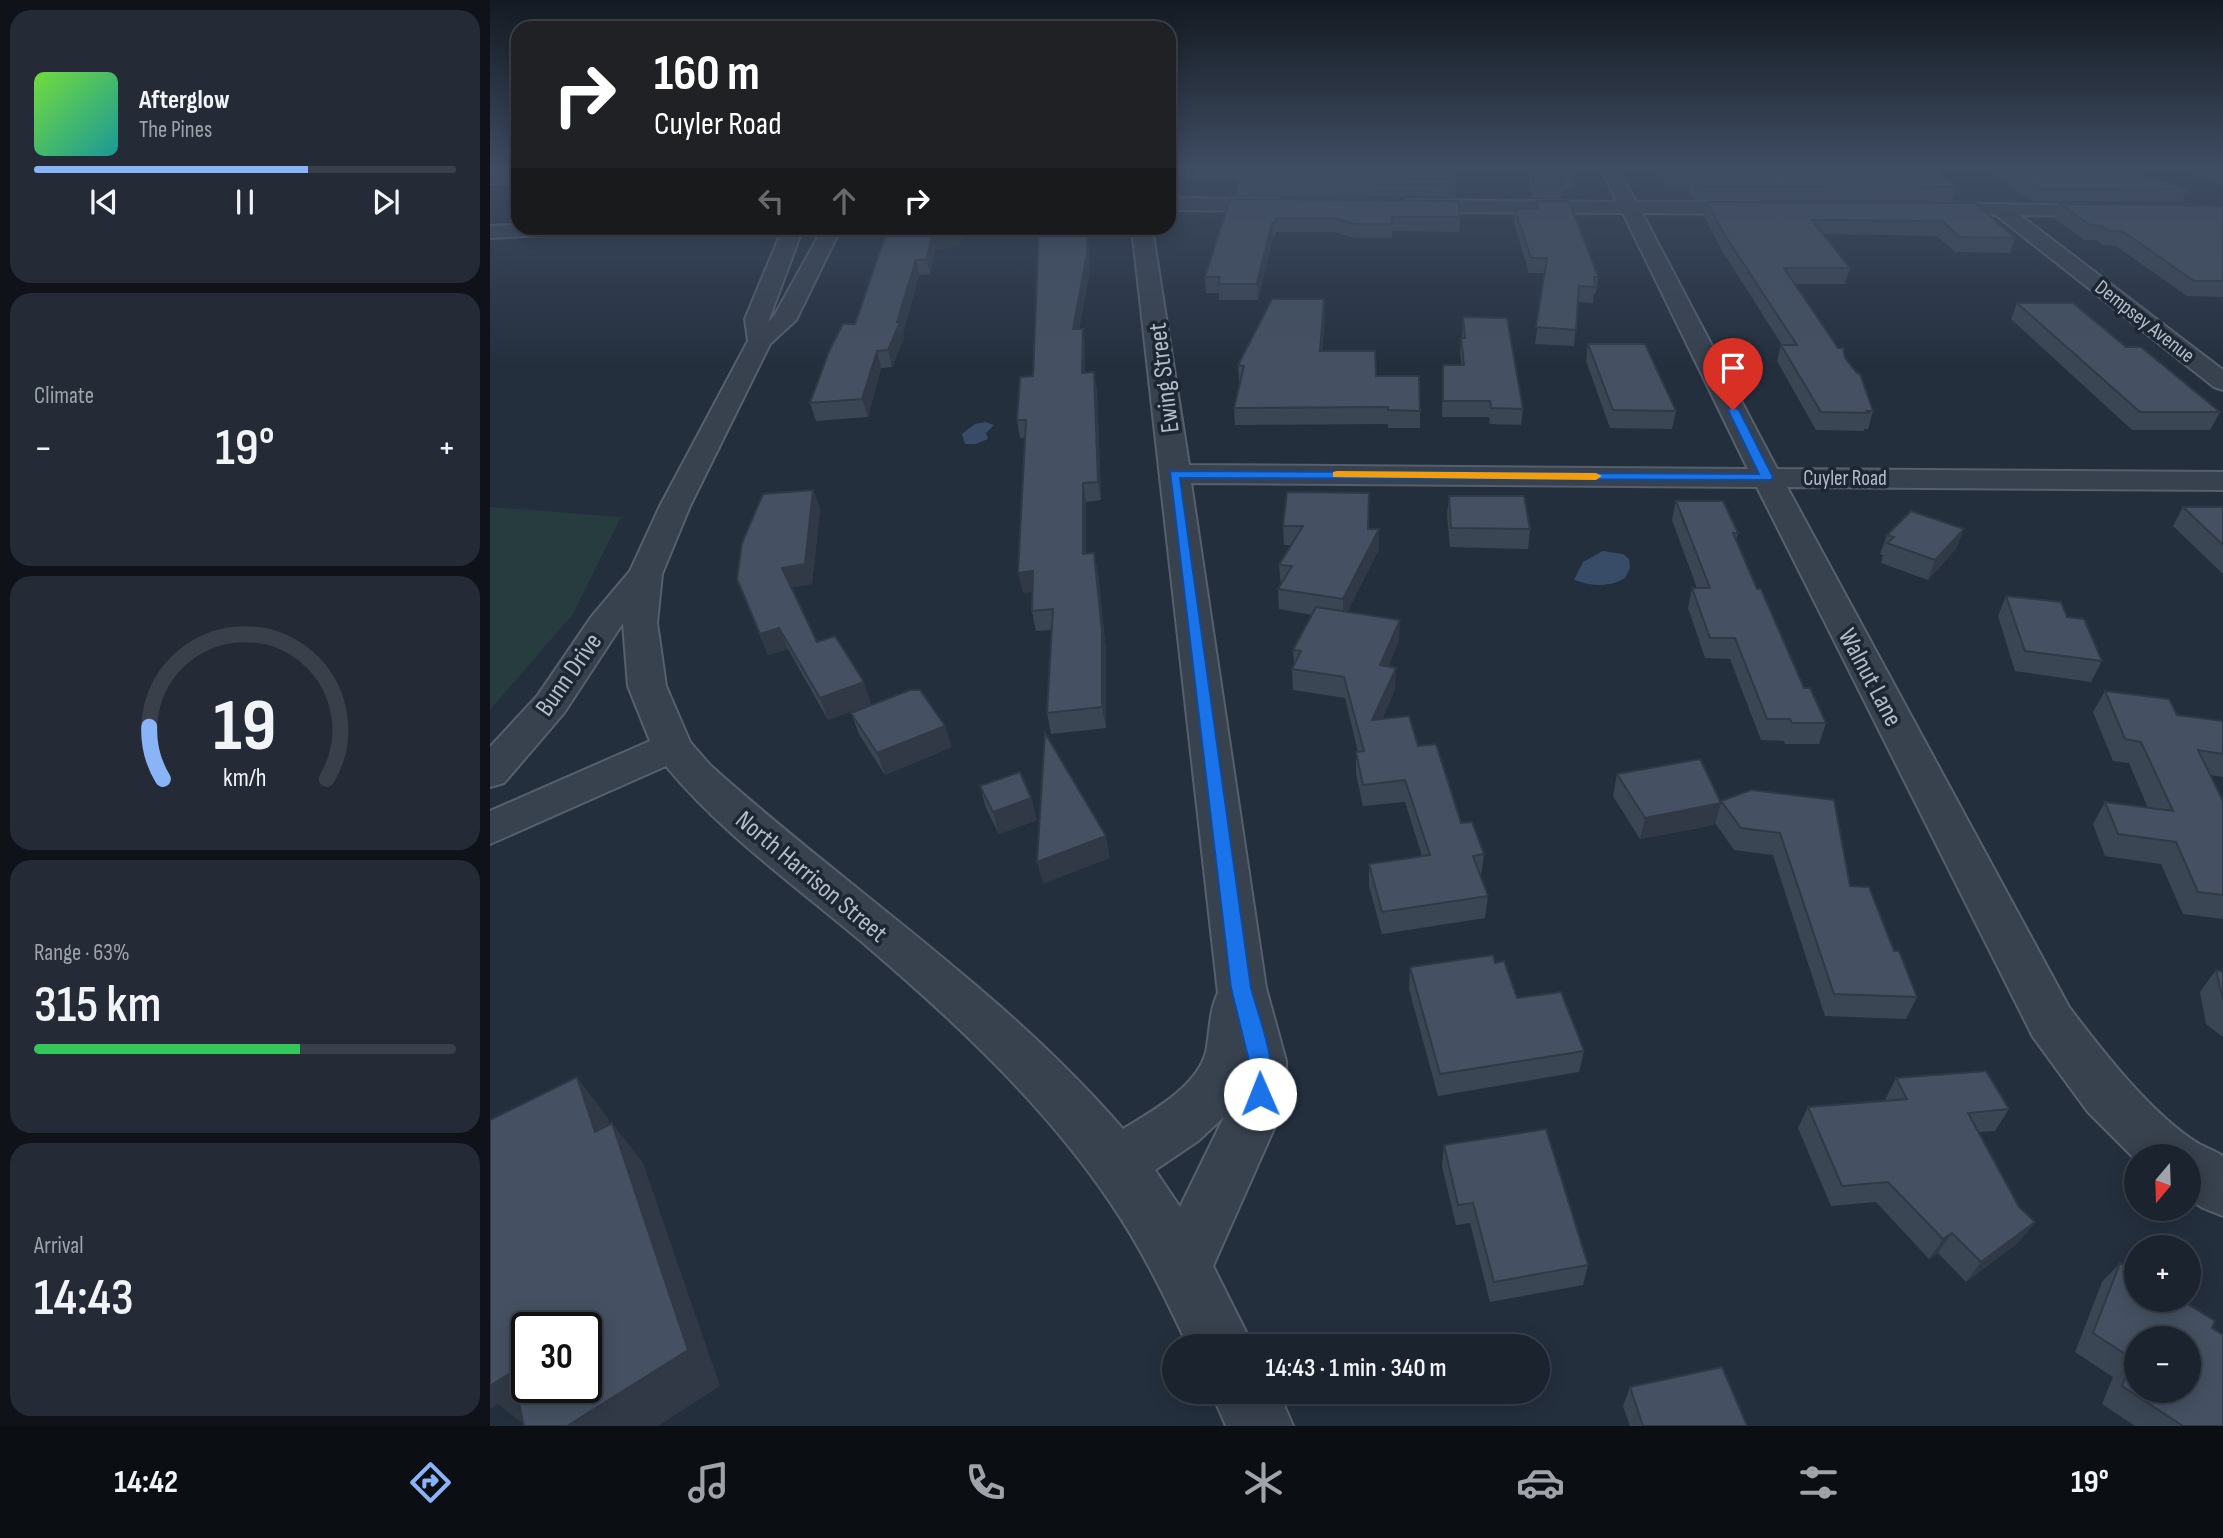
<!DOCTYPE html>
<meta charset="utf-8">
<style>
:root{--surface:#1b232e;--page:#242b36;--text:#f1f3f6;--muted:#a0a4aa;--line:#39404a;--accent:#8ab4f8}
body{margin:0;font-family:"Sofia Sans Condensed",sans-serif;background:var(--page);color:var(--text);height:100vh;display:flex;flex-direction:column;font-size:26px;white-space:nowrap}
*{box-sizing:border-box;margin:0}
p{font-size:23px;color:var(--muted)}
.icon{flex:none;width:38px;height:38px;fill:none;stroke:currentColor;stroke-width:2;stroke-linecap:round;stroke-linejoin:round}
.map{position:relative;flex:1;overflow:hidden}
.side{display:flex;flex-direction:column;gap:10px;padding:10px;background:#0f1319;width:490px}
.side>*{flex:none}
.top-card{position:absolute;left:21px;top:21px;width:665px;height:214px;border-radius:21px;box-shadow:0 4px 18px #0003,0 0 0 2px var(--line);background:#202124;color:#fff;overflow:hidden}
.needle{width:46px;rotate:199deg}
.fabs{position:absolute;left:1634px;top:1144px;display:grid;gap:14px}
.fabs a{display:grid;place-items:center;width:77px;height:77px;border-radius:50%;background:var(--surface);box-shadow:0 4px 18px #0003,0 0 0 2px var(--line);font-size:35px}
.speed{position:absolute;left:21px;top:1312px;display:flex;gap:14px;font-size:35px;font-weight:700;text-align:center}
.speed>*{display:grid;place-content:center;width:91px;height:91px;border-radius:50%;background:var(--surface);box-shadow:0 4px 18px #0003,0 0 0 2px var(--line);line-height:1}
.speed .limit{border:4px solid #111;border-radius:10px;background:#fff;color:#111}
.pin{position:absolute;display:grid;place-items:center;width:60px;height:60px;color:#fff;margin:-72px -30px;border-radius:50% 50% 50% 0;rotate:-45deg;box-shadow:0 0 7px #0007}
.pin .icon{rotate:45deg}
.me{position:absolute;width:77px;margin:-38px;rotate:359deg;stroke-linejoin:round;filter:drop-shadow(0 0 5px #0008)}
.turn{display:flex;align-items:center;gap:24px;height:147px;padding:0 28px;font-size:32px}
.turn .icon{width:91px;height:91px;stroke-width:2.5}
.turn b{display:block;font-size:49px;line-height:60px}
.lanes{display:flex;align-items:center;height:66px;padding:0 28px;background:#0003;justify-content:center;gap:35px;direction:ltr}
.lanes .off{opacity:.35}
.big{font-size:52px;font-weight:600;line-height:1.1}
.side .tile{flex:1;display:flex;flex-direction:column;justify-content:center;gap:10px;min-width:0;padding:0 24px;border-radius:21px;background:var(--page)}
.side .dial{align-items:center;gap:0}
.dial svg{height:182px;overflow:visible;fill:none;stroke:var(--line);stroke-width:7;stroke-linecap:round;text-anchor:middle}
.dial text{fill:var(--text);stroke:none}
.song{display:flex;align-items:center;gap:21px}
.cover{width:84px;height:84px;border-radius:10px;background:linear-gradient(135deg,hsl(100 70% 55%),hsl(180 70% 35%))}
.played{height:7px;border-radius:4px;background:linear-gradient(90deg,var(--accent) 65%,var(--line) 65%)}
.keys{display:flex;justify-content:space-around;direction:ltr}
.heat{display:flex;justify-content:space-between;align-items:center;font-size:38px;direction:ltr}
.charge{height:10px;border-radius:5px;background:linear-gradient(90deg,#34c759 63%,var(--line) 0)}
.trip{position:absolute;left:672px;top:1334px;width:388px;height:70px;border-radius:35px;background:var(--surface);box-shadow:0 4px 18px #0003,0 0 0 2px var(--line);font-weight:600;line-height:70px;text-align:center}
.tabs{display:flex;height:112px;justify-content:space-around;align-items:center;background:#0b0e12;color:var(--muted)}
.tabs .icon{width:49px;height:49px}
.tabs .selected{color:var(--accent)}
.tabs b{font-size:32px;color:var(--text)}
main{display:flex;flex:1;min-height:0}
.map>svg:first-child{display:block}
.green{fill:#263c3f}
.water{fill:#394c67}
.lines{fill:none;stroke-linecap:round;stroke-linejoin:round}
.minor-casing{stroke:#565f6c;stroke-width:4}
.path{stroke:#44595c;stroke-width:2;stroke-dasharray:2.5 2.5;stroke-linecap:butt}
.minor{fill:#38414e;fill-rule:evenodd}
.wall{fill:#3b4654}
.shaded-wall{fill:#303945}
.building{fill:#455162;stroke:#303945;stroke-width:2;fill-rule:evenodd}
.route{fill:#1a73e8;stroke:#114b97;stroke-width:2}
.slow{fill:#f59e0b}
.labels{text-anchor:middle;stroke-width:7;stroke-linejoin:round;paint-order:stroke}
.far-street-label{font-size:21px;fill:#b4bcc9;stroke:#1d2633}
.street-label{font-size:26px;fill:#b4bcc9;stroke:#1d2633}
</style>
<main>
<section class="side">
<div class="tile">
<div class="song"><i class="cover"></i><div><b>Afterglow</b><p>The Pines</p></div></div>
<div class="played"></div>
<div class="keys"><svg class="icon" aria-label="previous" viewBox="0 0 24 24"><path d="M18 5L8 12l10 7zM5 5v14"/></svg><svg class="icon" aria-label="pause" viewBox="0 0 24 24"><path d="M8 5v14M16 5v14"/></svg><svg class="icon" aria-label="next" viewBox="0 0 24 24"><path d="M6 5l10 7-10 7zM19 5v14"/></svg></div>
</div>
<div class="tile"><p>Climate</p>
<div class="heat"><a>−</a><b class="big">19°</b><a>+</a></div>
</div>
<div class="tile dial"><svg viewBox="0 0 100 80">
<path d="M14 69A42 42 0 1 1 86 69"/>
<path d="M14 69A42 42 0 0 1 8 46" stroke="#8ab4f8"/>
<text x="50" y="56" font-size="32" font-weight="700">19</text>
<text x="50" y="72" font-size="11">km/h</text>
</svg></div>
<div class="tile"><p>Range · 63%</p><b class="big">315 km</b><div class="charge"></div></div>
<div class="tile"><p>Arrival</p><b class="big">14:43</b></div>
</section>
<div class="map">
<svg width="1733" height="1426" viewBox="0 0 1733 1426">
<rect width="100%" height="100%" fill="#242f3e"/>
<polygon class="green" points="0,507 131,517 83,614 0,710"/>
<g class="water">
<polygon points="495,422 504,425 496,433 498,439 486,444 475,444 472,434 485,424"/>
<path d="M1113,551l20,3 6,5 1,9 -5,10c-18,10 -32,8 -51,2l9,-18z"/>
</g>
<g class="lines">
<defs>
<g id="minor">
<path d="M1111,167h16l19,35h123l9,6 -9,6 -117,-1 135,256 446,3v18l-436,-3 282,520c34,45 83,108 130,137 8,4 16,7 24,12v60l-20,-8 -14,-9v-42h-52v4l-49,-49 -55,-75 -276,-550 -566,-4 75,505 20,73 1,33 -11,30 -63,142 40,80h-65c-23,-49 -47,-99 -78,-144 -67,-99 -157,-182 -248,-260 -66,-56 -141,-109 -196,-176l-176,78v-33l160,-70 -22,-55 -5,-63 -59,90 -60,70 -14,4v-40l48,-52 54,-79 38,-45 30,-65 88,-165 -3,-22 38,-91h20l-35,94 6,-6 49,-88h18l-45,92 -26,24 -80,162 -28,68 -5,49 9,63 24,56 20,23c138,125 290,222 413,364 28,-17 74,-42 83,-77 4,-19 3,-41 12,-59l-86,-765h20l37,237 559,4 -125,-256 -217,-1 -9,-6 9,-6 211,2zM735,1116l-1,1 -44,90 -25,-37 43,-29z"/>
<rect x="0" y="173" width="28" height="10"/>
<polygon points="679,198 789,199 798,205 789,211 679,210"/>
<polygon points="1441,203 1626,206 1628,210 1626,214 1619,216 1530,215 1733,370 1733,390 1724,387 1506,215 1434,213 1432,209"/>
<polygon points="28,225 28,228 85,228 75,234 0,238 0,226"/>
<polygon points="721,1391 788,1391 803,1426 736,1426"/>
</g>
</defs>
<use href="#minor" class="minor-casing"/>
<polyline class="path" points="102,234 225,228"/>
<use href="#minor" class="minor"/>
</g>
<g class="wall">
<polygon points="694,167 964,167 966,184 965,197 747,196 747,179 695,181"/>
<polygon points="1037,167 1079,167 1083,177 1082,190 1072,190 1071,198 1043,198"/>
<polygon points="1165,167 1442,167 1466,187 1462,201 1205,200 1197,187 1177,187"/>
<polygon points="1494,167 1626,167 1698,189 1692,202 1542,201"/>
<polygon points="1701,167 1733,167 1733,186 1700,169"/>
<polygon points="740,199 970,217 969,232 902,231 902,238 864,238 844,232 786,232 785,237 783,237 768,300 729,300 729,293 716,293 715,277"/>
<polygon points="1047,201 1108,277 1106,293 1104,293 1103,303 1088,302 1084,346 1045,344 1055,273 1039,273 1024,223 1025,209 1047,209"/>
<polygon points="1217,202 1485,203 1525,238 1520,253 1465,252 1447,236 1333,234 1360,268 1355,284 1304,284 1355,358 1383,411 1378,429 1374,429 1374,431 1326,430 1287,361 1291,345 1292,345 1231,249 1214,216"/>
<polygon points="1570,204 1733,206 1733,297 1697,296 1626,246 1613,245 1606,240 1594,240 1564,218"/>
<polygon points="398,228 476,229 469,246 445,250 440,274 429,275 413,333 414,338 402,367 391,368 378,417 326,421 320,403 365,324"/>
<polygon points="600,269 589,329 593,329 595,345 595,373 607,389 611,500 596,502 596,554 608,572 616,652 616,728 561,734 557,713 562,630 546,631 542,611 542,592 533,593 535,438 530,438 527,420 543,376"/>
<polygon points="1527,303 1636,347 1730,412 1720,430 1642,430 1521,319"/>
<polygon points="835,315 832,351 886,376 930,411 930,428 898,428 898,424 745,425 744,408 750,382 749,382 748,365"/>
<polygon points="973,317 1033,409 1031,425 1000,424 999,417 952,417 953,365 972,365 970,353 971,338 972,338"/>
<polygon points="1098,344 1186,411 1182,429 1120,428 1096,361"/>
<polygon points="323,490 330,509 322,584 302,587 327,642 381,704 338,720 298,649 278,655 247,579"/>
<polygon points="797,492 878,529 889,529 889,549 857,612 909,640 898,667 905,689 892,719 928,746 971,823 994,854 991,876 990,876 998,896 995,918 892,934 879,886 879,864 932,856 915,802 873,806 866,774 866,752 868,752 855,698 803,690 802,669 804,665 803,650 822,615 789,609 788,589 791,585 789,565 801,545 794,545 793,526"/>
<polygon points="959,496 1040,529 1038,549 960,547 957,515"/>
<polygon points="1186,501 1248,533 1246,540 1267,589 1314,688 1336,723 1329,744 1295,744 1294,741 1271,740 1240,659 1215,658 1198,608 1202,588 1207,588 1182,520"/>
<polygon points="1693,507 1733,507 1733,574 1683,526"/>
<polygon points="1474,529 1466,549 1438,580 1391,563 1393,555 1390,554 1397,535"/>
<polygon points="1516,596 1577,617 1612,661 1601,682 1525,671 1508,616"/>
<polygon points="1615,691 1687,715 1733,721 1733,777 1720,775 1733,801 1733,919 1693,914 1671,864 1615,856 1603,824 1615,802 1658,808 1639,763 1623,761 1603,712"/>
<polygon points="361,713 462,747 395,775 369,734"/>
<polygon points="1127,774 1224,825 1150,839 1123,796"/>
<polygon points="490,786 541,798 547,820 509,834 496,808"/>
<polygon points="1261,790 1360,886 1404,951 1427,997 1416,1019 1335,1016 1283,855 1244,850 1225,823 1231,801"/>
<polygon points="1005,963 1027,998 1094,1051 1089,1072 948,1096 919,989 920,967"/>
<polygon points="1726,970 1733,972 1733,1037 1716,1024 1710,992"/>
<polygon points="1406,1078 1519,1109 1505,1131 1488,1132 1529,1207 1545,1222 1529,1242 1476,1282 1448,1253 1439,1259 1386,1202 1341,1206 1308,1128 1318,1107 1395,1100"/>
<polygon points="954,1145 1098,1265 1093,1285 1000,1302 980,1223 966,1225 952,1166"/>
<polygon points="1630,1263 1722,1328 1733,1426 1645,1426 1612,1404 1623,1377 1585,1352 1612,1282"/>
<polygon points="1140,1387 1257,1426 1140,1426 1133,1406"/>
</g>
<g class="shaded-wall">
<polygon points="782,223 783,237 768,300 767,284"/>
<polygon points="468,228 497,228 476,229 469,246 445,250 440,274 437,259 442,235"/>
<polygon points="597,228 598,228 600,269 586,346 583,329"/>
<polygon points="426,260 429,275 413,333 414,338 402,367 398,350"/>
<polygon points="834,299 835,315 830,367 830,351"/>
<polygon points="593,329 595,345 595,390 592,373"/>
<polygon points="387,351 391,368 378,417 372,399"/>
<polygon points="604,372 607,389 611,500 608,482"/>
<polygon points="593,483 596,502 596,574 593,554"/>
<polygon points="323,490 330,509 322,584 300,588 292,568"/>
<polygon points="889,529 889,549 853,620 853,599"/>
<polygon points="1474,529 1466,549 1438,580 1445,560"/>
<polygon points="604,553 608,572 616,652 616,728 612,707"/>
<polygon points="543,571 547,591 533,593 528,573"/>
<polygon points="910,620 909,640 890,686 890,665"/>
<polygon points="289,628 298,649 278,655 270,634"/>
<polygon points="906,668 905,689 882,741 882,720"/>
<polygon points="374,682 381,704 338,720 330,698"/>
<polygon points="455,726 462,747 395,775 387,753"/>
<polygon points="541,798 547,820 509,834 503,812"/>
<polygon points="1231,803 1224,825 1150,839 1155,818"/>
<polygon points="616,836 620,858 553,884 547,862"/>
<polygon points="87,1077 118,1118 137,1173 105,1132"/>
<polygon points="122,1123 153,1163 230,1386 168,1426 77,1426"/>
<polygon points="1545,1222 1529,1242 1476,1282 1491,1262"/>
<polygon points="1462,1233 1448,1253 1439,1259 1453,1239"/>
<polygon points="0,1370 22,1372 35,1425 8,1404 0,1409"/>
</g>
<g class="building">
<polygon points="694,167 729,167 694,168"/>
<polygon points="749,167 964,167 966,184 746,183"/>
<polygon points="1041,167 1079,167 1083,177 1069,177 1072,185 1044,185"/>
<polygon points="1175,167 1442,167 1466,187 1207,186 1199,174 1179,173"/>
<polygon points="1516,167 1626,167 1698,189 1546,188"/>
<polygon points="740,199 968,201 970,217 902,217 902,224 864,224 844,218 786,218 785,223 782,223 767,284 728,284 730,277 715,277"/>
<polygon points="1047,201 1079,201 1108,277 1104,277 1105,287 1089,286 1086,330 1046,327 1057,258 1041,258 1025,209 1049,209"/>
<polygon points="1217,202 1485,203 1525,238 1470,237 1452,221 1322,220 1360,268 1294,268 1348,348 1353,348 1355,358 1367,373 1370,374 1383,411 1377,411 1379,413 1331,412 1291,345 1307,345 1234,234"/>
<polygon points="1570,204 1733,206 1733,281 1704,281 1632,231 1619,231 1612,226 1600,225"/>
<polygon points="398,228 468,228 466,232 442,235 437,259 426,260 407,322 410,322 398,350 387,351 372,399 320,403 340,349 353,324 365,324"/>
<polygon points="549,228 597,228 597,254 583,329 593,329 592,373 604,372 608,482 593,483 593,554 604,553 612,632 612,707 557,713 563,609 542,611 543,571 528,573 536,420 527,420 530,377 543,376"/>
<polygon points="782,299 834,299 830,351 885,351 886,376 929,376 930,411 898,410 898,407 744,408 754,366 748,365"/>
<polygon points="1527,303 1583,303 1636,347 1651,347 1730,412 1650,412"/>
<polygon points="973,317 1017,318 1033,409 1001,408 1000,401 953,401 953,365 974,365 971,338 975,338"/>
<polygon points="1098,344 1155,344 1186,411 1123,410"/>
<polygon points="323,490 315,564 292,568 327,642 345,636 374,682 330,698 289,628 270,634 247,579 252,543 273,494"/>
<polygon points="797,492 879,493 878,529 889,529 853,599 788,589 802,566 789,565 813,526 793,526"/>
<polygon points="959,496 1034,496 1040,529 961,528"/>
<polygon points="1186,501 1233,501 1248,533 1243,533 1267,589 1271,589 1314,688 1320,688 1336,723 1302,723 1300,719 1277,719 1245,638 1220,638 1202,588 1220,588"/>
<polygon points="1693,507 1733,507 1733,545"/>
<polygon points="1421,511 1474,529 1445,560 1397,543 1404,537 1397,535"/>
<polygon points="1516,596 1571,602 1577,617 1594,619 1612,661 1535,651"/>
<polygon points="826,607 910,620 890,665 906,668 882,720 919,716 928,746 946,744 971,823 982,822 994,854 983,856 998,896 892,912 879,864 940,855 915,780 873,785 866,752 874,751 854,677 802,669 811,651 803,650"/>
<polygon points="420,690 430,690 455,726 387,753 361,713"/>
<polygon points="1615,691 1679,699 1687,715 1733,721 1733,754 1708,750 1733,801 1733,895 1708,892 1686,842 1628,834 1615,802 1683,811 1651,742 1635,739"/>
<polygon points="555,733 616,836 547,862"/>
<polygon points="1210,759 1231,803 1155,818 1127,774"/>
<polygon points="530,772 541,798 503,812 490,786"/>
<polygon points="1261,790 1344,800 1360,886 1379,887 1404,951 1409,951 1427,997 1344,994 1290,833 1251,828 1231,801"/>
<polygon points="1003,955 1005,963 1014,961 1027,998 1071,992 1094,1051 950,1074 920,967"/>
<polygon points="1726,970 1733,972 1733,1000"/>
<polygon points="1496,1071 1519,1109 1478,1113 1529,1207 1545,1222 1491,1262 1462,1233 1453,1239 1398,1182 1352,1186 1318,1107 1417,1099 1406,1078"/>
<path d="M87,1077l18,55 17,-9 76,227 -121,76h-43l-12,-54 -22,14v-266zM37,1328h59v60h-59z"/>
<polygon points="1056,1129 1098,1265 1004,1282 983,1203 968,1205 954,1145"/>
<path d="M1630,1263l17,10v27h44l34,21 -3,7 11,7v91h-40l-61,-40 11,-27 -40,-26zM1647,1339h52v52h-52z"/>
<polygon points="1232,1367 1257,1426 1153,1426 1140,1387"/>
</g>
<linearGradient id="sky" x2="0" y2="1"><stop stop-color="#141a22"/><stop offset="0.46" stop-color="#3f4d63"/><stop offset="1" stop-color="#3f4d63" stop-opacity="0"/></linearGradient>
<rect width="1733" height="366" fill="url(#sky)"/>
<path class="route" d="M1243,407l6,3 34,67 -2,3 -591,-2 71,510c8,29 30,84 17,113l-8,3 -8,-3 -3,-7v-33l-18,-73 -61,-517 589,3 -31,-64z"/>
<polygon class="slow" points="847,471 1106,473 1112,476 1106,480 843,477 843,472"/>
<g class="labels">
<g class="far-street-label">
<text transform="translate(1655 321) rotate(38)" y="7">Dempsey Avenue</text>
<text x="1355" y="485">Cuyler Road</text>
</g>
<g class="street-label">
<text transform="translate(673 378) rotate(-97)" y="9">Ewing Street</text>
<text transform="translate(78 674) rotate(-55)" y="9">Bunn Drive</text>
<text transform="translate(1381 677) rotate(62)" y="9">Walnut Lane</text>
<text transform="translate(322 876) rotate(40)" y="9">North Harrison Street</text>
</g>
</g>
</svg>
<div class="fabs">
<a><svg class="needle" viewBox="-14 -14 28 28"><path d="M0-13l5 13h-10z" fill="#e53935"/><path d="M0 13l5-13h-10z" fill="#a0a4aa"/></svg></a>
<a>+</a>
<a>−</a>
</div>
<div class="speed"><div class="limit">30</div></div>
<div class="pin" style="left:1243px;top:410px;background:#d93025"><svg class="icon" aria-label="arrive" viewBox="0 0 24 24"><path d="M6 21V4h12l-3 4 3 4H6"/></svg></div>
<svg class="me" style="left:770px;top:1094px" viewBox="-20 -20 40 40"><circle r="19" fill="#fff"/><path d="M0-13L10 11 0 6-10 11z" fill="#1a73e8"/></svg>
<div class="trip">14:43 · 1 min · 340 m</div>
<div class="top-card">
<div class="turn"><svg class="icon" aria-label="right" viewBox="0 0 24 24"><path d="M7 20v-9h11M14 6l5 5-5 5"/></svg><div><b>160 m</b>Cuyler Road</div></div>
<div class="lanes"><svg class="icon off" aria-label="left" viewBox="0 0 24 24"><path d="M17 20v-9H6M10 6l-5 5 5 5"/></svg><svg class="icon off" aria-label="ahead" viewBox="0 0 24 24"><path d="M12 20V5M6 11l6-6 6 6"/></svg><svg class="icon" aria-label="right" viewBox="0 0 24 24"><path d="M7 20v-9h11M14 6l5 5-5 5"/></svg></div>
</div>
</div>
</main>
<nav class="tabs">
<b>14:42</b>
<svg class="icon selected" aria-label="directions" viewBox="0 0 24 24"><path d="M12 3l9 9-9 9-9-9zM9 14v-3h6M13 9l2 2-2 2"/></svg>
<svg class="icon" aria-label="music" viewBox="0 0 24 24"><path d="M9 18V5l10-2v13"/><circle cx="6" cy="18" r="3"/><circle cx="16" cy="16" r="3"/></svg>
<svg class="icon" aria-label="phone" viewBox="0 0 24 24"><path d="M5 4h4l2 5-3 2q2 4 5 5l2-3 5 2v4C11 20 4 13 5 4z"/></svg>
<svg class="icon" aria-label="climate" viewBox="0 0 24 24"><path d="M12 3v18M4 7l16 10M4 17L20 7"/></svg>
<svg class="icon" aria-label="car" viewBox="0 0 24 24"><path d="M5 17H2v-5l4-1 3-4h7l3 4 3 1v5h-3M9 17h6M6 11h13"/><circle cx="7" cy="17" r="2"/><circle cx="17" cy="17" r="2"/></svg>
<svg class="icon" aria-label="filters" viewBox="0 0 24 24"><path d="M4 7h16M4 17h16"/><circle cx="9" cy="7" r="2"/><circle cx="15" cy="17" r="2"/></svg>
<b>19°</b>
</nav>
